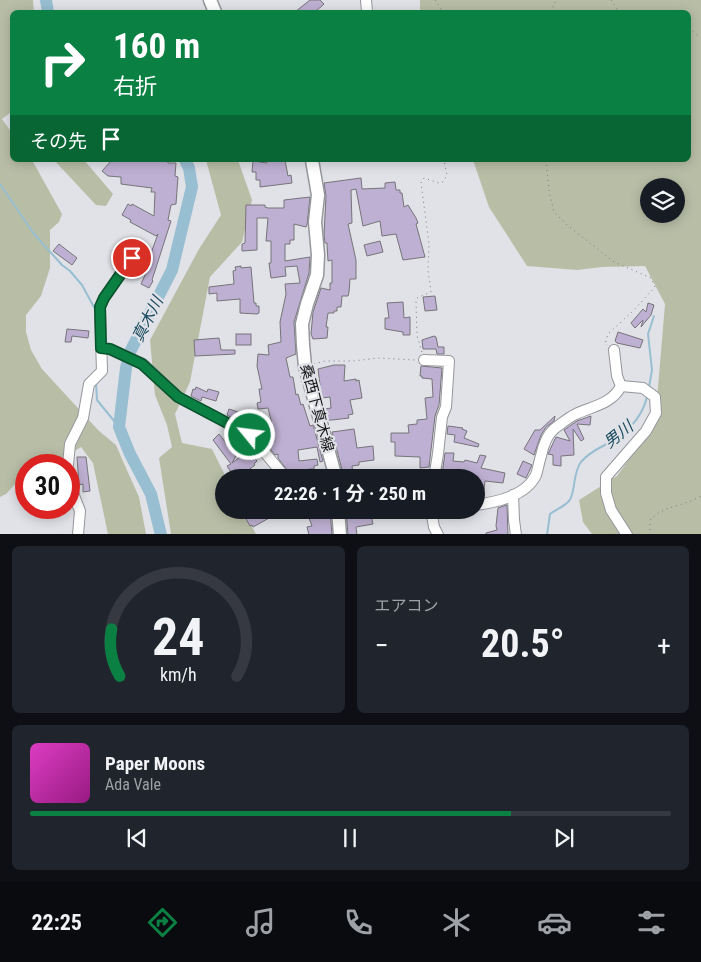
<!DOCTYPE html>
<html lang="ja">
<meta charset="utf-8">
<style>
:root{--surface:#171b24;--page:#20242c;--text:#f1f3f6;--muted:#9ea1a6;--line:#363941;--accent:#0b8043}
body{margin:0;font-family:"Roboto Condensed","Noto Sans JP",sans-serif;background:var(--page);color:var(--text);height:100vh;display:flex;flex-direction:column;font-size:19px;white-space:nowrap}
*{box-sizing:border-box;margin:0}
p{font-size:16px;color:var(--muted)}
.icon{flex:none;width:28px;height:28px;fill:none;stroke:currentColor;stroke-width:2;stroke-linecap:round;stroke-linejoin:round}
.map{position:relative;height:534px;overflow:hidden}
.sheet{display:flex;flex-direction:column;gap:12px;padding:12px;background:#0d0f14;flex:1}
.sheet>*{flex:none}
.guide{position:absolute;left:10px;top:10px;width:681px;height:152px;border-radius:8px;box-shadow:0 2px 12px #0003;background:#0b8043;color:#fff;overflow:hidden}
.controls{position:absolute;left:640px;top:178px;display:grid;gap:10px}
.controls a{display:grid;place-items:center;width:45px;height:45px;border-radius:50%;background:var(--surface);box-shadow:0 2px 12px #0003;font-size:25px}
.speed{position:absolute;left:15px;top:454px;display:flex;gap:10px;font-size:25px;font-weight:700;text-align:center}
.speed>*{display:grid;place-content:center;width:65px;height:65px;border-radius:50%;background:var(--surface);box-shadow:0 2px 12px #0003;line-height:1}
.speed .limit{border:8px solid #d22;background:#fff;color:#111}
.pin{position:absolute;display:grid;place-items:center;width:42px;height:42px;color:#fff;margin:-21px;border:2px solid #fff;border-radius:50%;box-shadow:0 1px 5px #0007}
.me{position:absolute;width:55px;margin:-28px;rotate:299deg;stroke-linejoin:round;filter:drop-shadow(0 0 4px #0008)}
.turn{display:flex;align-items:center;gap:18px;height:105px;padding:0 20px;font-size:22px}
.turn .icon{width:65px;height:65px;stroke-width:2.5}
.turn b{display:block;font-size:35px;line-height:42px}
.then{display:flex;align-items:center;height:48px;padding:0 20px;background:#0003;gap:10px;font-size:19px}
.big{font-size:38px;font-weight:700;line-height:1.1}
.sheet .tile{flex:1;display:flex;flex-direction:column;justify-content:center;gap:8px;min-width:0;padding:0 18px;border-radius:8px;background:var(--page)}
.sheet .dial{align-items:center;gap:0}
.dial svg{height:130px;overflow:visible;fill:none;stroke:var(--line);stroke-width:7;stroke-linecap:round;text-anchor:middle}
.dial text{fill:var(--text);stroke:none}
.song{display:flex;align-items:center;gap:15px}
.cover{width:60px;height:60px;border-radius:8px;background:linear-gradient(135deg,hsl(310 70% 55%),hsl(310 70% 35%))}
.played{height:5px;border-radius:2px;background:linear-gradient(90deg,var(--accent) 75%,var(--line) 75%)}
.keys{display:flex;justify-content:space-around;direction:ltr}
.heat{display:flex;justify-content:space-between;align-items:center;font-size:28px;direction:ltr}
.sheet .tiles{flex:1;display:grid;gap:12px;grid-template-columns:1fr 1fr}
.tile:last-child{grid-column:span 2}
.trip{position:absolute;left:215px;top:469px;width:270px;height:50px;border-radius:25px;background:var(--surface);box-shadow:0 2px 12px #0003;font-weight:700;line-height:50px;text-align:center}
.dock{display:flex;height:80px;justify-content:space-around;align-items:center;background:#090b0e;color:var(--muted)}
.dock .icon{width:35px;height:35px}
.dock .on{color:var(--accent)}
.dock b{font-size:22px;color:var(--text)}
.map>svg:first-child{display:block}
.green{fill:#b8bea6;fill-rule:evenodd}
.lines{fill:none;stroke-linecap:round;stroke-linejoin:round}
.stream{stroke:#98bed1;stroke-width:2}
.river{stroke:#98bed1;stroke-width:12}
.building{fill:#beb0d2;stroke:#767479}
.minor-casing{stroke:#95979c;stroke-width:12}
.major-casing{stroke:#95979c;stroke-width:15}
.path{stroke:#7a7b7e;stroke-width:1;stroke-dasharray:1 4;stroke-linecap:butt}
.minor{stroke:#fff;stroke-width:10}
.major{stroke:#fff;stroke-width:12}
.route-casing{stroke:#07532c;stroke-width:12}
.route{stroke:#0b8043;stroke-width:9}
.labels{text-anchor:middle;stroke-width:4.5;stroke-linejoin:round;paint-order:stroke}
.street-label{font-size:15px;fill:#131315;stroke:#e0e2e7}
.water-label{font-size:16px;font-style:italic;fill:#184a5f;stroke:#e0e2e7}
</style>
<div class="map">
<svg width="701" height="535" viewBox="0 0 701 535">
<rect width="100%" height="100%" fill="#e0e2e7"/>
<g class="green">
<path d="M0,0h33l1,12h-22v103l-2,-2 -8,6 10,14v27h20l30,54 -3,8 -9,8v38l-9,28 -15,19v17l5,18 11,19 57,62 17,14 6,14 17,38 7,37h-38l-15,-71 -12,-16c-23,14 -26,18 -55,18v7l-20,22 -6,3z"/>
<path d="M420,0h281v534h-109l-9,-12 -4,-22 38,-24 38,-53 10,-119 -20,-38 -43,1 -25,3 -50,-4 -38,-59 -16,-47h216v-148h-271l2,-2zM649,186h27v28h-27z"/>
<polygon points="54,160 84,160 113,194 106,206 96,205"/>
<polygon points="206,160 238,160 252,200 242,242 210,277 190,382 175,414 182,443 212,449 226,477 224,478 224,510 243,510 256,534 171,534 159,458 172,447 167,425 155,395 150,340 199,249 221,215"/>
</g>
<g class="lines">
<g class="stream">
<polyline points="0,184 34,234 62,265 70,271 82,285 95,309 96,324"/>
<polyline points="96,383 97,400 119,427"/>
<polyline points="649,387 652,370 648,334 654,316"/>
<path d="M547,535l3,-21c6,-5 14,-7 19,-13 7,-8 3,-27 12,-39 6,-7 14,-12 22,-16 22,-12 38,-25 44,-49"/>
</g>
<g class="river">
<polyline points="46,0 48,12"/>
<polyline points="161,535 151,494 130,454 119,427 126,368 130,352 172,270 192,187 189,168 185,160"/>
</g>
</g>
<g class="building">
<polygon points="310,0 320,0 324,4 315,12 295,12"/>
<polygon points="112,160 168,160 168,163 176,163 175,176 178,177 176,204 171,205 168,220 171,221 152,280 153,281 149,288 141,284 146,273 144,272 158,234 156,236 130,222 131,220 122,215 128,204 131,206 132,204 154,216 155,192 151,192 152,188 121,184 121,177 108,176 102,171"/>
<polygon points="266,160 285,160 288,176 291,175 292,183 260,187 260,180 256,180 256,172 252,172 253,161 267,163"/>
<polygon points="361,178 362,189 385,188 385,183 395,182 396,190 400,190 400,193 402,193 404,207 408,205 416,218 418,223 416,224 425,257 403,260 396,234 382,236 380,221 363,226 356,189 351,190 352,223 348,224 356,260 356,279 350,279 349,292 348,296 342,296 341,307 337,307 337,311 334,311 334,313 328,313 326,327 328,327 327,338 313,339 311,334 313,312 321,288 330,290 330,283 332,283 332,260 328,261 327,243 325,243 324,235 326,196 324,183"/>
<polygon points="310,197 307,225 306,227 294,224 294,240 290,240 290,244 285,244 285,261 310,257 309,273 294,322 296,354 286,358 290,377 293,377 296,395 298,394 301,405 303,404 310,426 313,425 323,461 320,462 317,447 298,450 299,461 317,459 318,465 314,466 314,469 309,469 310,471 300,472 301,478 293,478 278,458 278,454 275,455 268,446 267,444 274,442 270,424 272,424 268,408 258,409 257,403 261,402 259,389 262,389 257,366 258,354 269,355 268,345 281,342 280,322 286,294 285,284 300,283 297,266 285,267 286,276 271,278 269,263 271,263 271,241 266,241 268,218 257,218 257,250 242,251 242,244 245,243 246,205 265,205 265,207 268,208 284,208 284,200"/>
<polygon points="380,241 383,252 367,256 364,245"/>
<polygon points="59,244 77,258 72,265 53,251"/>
<polygon points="241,266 241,268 251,267 254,303 256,303 256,306 259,306 259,313 257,314 240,313 240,299 217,301 217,293 209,294 209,287 234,284 233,271 236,270 235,267"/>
<polygon points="435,296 437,310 425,311 423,297"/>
<polygon points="403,302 404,318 410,317 410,335 403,335 403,332 385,329 385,318 389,318 387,303"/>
<polygon points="648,303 654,305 651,315 641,327 643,320 635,328 631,323 643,309 646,312"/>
<polygon points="67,329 89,331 88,338 72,336 71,342 65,342"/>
<polygon points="618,332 643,340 640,348 617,343 615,341"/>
<rect x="236" y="334" width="15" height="11"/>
<polygon points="434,336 436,337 438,347 444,347 444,354 437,354 436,349 423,349 422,340"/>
<polygon points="219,338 221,350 235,350 235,354 195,356 194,340"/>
<polygon points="334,365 345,365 344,381 356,379 356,381 359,380 362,398 350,400 353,414 348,415 349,418 332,420 328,420 325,409 331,408 330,397 322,398 319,385 320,385 318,369"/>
<polygon points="421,366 442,368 439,405 435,416 429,467 420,468 420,457 395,456 395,442 391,442 391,433 409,433 408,425 417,424 417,420 427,419 425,398 433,397 432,379 422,378 422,376 420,376"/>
<polygon points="196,387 207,392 208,389 219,392 216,401 202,397 201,401 191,396 193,389 195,390"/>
<polygon points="229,409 250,416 249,421 243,420 242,423 227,415"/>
<polygon points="555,416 554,421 546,427 541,435 534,455 524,449 535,430 540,430"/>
<polygon points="591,416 590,425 577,424 584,439 581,441 573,429 574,455 561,456 561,466 553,465 553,455 548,454 555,439 556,437 570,441 564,430 577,421"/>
<polygon points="448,426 463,428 462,429 467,431 464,438 479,444 478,447 454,442 455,435 447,434"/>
<polygon points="354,429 357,448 373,446 374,460 359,462 359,465 352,466 353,476 344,477 332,432"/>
<polygon points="219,434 236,456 232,463 252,448 258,455 255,458 257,461 254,464 255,465 238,478 235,478 227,466 231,464 213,440"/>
<polygon points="445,453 454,453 453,461 464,462 465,460 477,463 480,455 486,456 481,468 505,473 503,483 485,481 484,490 476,489 476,478 447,478 447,474 442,474"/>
<polygon points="77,457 86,457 90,491 83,492 83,484 79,485"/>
<polygon points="523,461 532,465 526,478 517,474"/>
<polygon points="507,505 508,535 486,535 486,533 497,530 496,526 498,508"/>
<polygon points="241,510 267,510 271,517 253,527 252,525 250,526"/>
<polygon points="330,510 332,535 309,535 307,527 312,526 309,518 320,517 325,512"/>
<polygon points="346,510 370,510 373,524 356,527 357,535 348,535"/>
</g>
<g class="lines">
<defs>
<g id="minor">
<polyline points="366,0 367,12"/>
<polyline points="101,349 110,349 143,364 178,397 250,435 286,478"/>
<polyline points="424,360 449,361 446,407 442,417 438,454 434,478"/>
<polyline points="621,386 643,388 655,397 656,413 646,431 606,477 606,493 611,510 627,535"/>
<polyline points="68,465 70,444 83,418 89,384 102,371 100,307 104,298 132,257"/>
<polyline points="69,483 80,511 78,535"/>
<polyline points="513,495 514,520 516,535"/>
<path d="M476,505c21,-3 50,-9 60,-30 2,-6 3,-13 5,-19 2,-10 5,-20 13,-27 7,-5 15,-12 22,-15 17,-8 36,-10 45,-28l-4,-10 -3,-26"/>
<polyline points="302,510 312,512 318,510"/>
<polyline points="431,510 434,527 438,535"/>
</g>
<g id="major">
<polyline points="210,0 215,12"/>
<polyline points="312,160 318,195 315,222 318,255 317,275 307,304 302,324 303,345 305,366 336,478"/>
<polyline points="338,510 340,535"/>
</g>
</defs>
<use href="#minor" class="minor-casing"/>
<use href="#major" class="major-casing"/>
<g class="path">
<polyline points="435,0 443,12"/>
<polyline points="611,0 619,12"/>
<polyline points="551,12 556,0"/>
<polyline points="689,28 698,36 701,36"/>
<polyline points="546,160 549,191 554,212 567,225 614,262 651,278 655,287 633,311 608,334 605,344 607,345"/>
<polyline points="422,352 417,336 416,301 417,298 431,292 428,270 429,244 421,183 424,178 439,183 443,182 447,175 444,160"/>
<polyline points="314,364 325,361 353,361 379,358 415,360"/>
<path d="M650,535v-15c14,-15 33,-13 51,-24"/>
</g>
<use href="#minor" class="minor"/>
<use href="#major" class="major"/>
</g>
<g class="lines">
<defs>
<polyline id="route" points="132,258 104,298 100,307 101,348 110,349 142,364 178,397 250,435"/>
</defs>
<use href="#route" class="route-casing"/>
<use href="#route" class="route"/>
</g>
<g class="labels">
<g class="street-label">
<text transform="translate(317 408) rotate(75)" y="5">桑西下真木線</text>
</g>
<g class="water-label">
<text transform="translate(147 319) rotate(-63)" y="6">真木川</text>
<text transform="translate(618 434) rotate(-39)" y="6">男川</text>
</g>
</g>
</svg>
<div class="controls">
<a><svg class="icon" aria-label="layers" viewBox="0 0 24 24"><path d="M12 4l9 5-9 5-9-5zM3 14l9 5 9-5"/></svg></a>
</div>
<div class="speed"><div class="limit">30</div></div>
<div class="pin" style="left:132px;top:258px;background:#d93025"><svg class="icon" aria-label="arrive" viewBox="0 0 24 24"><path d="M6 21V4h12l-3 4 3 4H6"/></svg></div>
<svg class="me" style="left:250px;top:435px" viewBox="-20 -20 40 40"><circle r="17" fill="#0b8043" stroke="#fff" stroke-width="3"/><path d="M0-11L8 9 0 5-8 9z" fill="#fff"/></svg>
<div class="trip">22:26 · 1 分 · 250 m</div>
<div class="guide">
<div class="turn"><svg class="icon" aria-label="right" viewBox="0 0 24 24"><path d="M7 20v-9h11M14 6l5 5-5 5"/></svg><div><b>160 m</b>右折</div></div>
<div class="then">その先<svg class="icon" aria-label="arrive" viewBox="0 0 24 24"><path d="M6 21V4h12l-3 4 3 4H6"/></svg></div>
</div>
</div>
<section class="sheet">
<div class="tiles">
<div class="tile dial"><svg viewBox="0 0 100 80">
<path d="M14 69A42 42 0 1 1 86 69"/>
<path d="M14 69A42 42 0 0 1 9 40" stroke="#0b8043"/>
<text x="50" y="56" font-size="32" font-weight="700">24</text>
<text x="50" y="72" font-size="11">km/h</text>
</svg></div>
<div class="tile"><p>エアコン</p>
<div class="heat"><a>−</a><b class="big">20.5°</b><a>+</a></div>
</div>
<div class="tile">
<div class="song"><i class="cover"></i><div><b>Paper Moons</b><p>Ada Vale</p></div></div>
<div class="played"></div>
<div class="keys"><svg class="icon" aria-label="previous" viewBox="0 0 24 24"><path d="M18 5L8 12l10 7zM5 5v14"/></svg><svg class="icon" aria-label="pause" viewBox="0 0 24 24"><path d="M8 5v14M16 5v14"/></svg><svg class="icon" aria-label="next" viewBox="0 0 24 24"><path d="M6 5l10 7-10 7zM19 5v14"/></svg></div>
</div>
</div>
</section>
<nav class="dock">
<b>22:25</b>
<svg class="icon on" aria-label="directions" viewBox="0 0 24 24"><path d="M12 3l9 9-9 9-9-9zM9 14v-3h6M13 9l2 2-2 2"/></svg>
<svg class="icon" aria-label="music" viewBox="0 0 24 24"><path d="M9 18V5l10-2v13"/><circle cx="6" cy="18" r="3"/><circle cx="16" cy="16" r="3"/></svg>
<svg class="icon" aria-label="phone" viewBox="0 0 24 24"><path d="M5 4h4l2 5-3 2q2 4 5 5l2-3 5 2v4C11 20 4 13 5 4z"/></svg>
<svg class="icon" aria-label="climate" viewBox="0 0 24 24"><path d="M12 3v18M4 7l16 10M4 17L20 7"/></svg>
<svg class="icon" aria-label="car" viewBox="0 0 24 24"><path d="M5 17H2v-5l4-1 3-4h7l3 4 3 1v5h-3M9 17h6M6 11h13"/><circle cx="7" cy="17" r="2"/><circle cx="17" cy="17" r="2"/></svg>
<svg class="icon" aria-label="filters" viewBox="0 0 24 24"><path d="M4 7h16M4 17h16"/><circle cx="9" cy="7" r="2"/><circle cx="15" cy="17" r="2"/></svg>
</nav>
